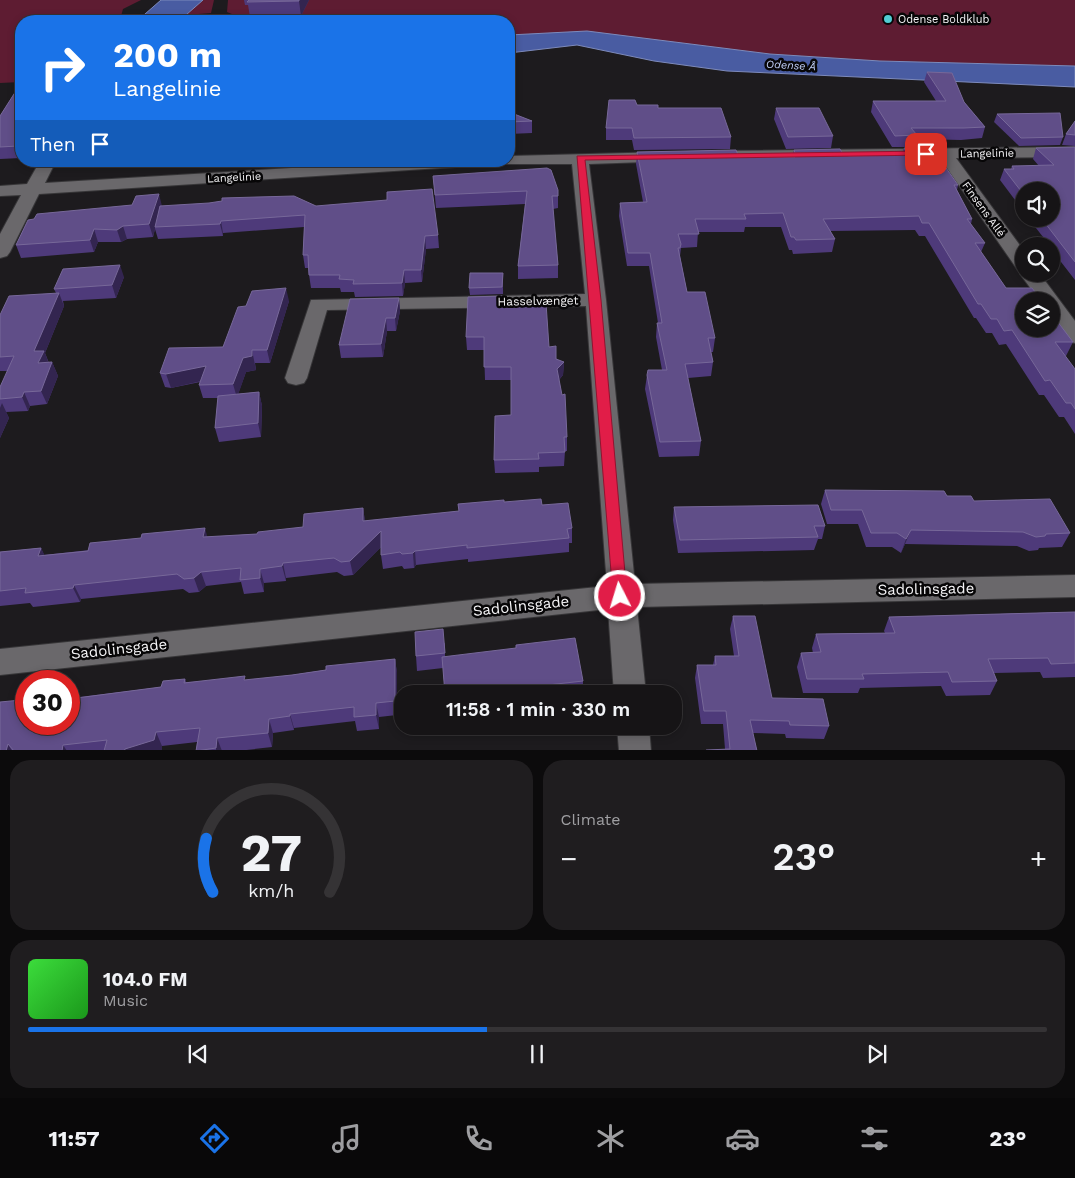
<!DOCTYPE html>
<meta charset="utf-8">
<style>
:root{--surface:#161416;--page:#1f1d1f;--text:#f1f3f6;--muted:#9e9ea1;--line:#353335;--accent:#1a73e8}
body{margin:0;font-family:"Work Sans",sans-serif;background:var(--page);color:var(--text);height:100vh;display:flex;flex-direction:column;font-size:19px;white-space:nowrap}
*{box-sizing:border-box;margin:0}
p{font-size:16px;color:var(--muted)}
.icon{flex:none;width:28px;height:28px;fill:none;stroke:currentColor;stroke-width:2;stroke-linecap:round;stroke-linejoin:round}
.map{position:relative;height:750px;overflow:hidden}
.side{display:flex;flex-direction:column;gap:10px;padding:10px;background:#0c0b0c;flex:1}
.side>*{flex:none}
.top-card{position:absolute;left:15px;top:15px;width:500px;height:152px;border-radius:20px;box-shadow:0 2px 8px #0003,0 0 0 1px var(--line);background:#1a73e8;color:#fff;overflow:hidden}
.controls{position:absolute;left:1015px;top:182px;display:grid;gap:10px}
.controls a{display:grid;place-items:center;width:45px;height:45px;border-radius:50%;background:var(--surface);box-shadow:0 2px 8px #0003,0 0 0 1px var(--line);font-size:25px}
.speed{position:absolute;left:15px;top:670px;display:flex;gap:10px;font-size:25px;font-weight:700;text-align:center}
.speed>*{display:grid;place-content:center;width:65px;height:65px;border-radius:50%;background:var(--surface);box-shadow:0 2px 8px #0003,0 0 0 1px var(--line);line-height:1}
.speed .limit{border:8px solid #d22;background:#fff;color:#111}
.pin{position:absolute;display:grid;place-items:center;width:42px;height:42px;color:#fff;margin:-21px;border-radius:10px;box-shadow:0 2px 8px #0006}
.me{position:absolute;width:55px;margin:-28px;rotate:355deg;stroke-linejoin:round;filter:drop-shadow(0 0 4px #0008)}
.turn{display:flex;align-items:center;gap:18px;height:105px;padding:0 15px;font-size:22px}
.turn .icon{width:65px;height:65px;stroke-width:2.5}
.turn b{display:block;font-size:35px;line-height:42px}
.then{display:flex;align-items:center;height:48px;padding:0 15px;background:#0003;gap:10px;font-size:19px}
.big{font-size:38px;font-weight:600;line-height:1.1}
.side .card{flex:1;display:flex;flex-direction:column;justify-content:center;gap:8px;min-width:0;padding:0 18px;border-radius:20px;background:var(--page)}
.side .dial{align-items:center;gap:0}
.dial svg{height:130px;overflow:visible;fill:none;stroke:var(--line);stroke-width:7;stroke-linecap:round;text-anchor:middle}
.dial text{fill:var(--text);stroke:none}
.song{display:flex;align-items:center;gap:15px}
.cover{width:60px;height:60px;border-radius:8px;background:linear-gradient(135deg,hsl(120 70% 55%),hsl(120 70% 35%))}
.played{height:5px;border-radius:2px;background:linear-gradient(90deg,var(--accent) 45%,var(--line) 45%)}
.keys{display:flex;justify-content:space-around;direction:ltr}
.heat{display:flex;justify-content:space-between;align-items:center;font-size:28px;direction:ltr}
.side .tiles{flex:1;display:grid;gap:10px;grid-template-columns:1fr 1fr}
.card:last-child{grid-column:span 2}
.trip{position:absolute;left:394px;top:685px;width:288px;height:50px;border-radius:20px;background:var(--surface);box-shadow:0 2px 8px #0003,0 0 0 1px var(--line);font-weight:600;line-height:50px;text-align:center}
.tabs{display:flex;height:80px;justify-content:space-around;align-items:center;background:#090809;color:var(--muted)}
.tabs .icon{width:35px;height:35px}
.tabs .active{color:var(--accent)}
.tabs b{font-size:22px;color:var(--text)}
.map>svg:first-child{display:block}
.green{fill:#5e1c32}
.water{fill:#495ca2;stroke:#7d8abb}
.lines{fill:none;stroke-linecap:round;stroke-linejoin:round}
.street-casing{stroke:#373638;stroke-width:2}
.street{fill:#6a686b;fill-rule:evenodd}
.wall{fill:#4e3a7a}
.shaded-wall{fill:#332550}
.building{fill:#604e88;stroke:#776899}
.route{fill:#e11d48;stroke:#92132f}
.poi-dot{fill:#51ccd3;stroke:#070607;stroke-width:2}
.labels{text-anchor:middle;stroke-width:5;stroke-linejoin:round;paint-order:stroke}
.far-poi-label{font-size:11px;fill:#f5f4f6;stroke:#070607;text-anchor:start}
.far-water-label{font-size:11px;font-style:italic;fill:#c1cff7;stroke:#070607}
.far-street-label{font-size:11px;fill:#f5f4f6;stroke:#070607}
.street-label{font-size:12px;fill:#f5f4f6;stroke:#070607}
.near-street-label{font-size:15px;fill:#f5f4f6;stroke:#070607}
</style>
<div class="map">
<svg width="1075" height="751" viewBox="0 0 1075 751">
<rect width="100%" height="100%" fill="#1d1b1e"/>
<g class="green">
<polygon points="0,0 141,0 123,9 121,16 139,19 137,21 21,21 21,82 0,83"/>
<polygon points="203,0 214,0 211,13 186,15"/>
<polygon points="228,0 1075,0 1075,66 880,61 770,54 587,32 509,35 509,21 249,21 227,12"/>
</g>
<g class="water">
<polygon points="161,0 203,0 186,15 183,21 137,21"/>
<polygon points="587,31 770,54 880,61 1075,66 1075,87 727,71 654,61 577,45 509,53 509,35"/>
</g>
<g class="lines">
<defs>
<g id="street">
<polygon points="1075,147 1075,157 956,158 1024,251 1024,274 1040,274 1075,321 1075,343 1067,341 1051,318 1051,301 1040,301 1020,274 1023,270 1017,269 940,158 709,161 703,160 701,156 703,152 709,151"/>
<polygon points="667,152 673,153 675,157 673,161 589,164 606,300 635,584 1075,575 1075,597 637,607 646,694 614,694 608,609 0,675 0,649 607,586 586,306 327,310 307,378 304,383 296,385 288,383 285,378 311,300 585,294 572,164 503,164 39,194 10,252 7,256 0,258 0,234 21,195 0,196 0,186 27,184 40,161 56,161 45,183 409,161 509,161 509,156"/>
<polygon points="617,726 649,726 651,751 619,751"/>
</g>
</defs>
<use href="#street" class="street-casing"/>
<use href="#street" class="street"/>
</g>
<g class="wall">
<polygon points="244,0 309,0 301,16 250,17 248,5 245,5"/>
<polygon points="927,72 964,102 985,127 982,138 961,140 916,139 913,147 892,147 871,112 873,101 936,101 924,82"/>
<polygon points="21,83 21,158 0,159 0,116"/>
<polygon points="637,105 658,108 731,137 730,149 634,150 632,140 606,140 606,128"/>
<polygon points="776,108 833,136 831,148 786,149 774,119"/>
<polygon points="509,112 532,121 532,133 509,134"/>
<polygon points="997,114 1063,137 1060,145 1019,146 994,122"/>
<polygon points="1075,121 1075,146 1062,145 1066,134"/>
<polygon points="1075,147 1075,280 1051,249 1051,246 1050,246 1029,219 1051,219 1024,191 1024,212 1000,180 1004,169 1011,169 1012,166 1039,166 1033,159 1036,148"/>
<polygon points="904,148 938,165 958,185 957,190 972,219 971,224 985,243 981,252 1006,288 1073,342 1066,356 1065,356 1075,369 1075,434 1064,417 1059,417 1044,395 1039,395 1006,344 999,345 992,333 986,333 976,318 974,318 925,236 919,236 915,230 830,231 835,239 832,252 793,254 792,250 789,250 781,227 745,227 744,232 698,232 697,247 681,248 680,256 687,292 715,338 713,352 711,352 713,362 711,376 688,378 701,441 699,456 659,457 645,389 647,375 662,370 656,337 657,323 658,323 649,266 627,266 619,216 620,203 643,202 636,164 637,152 739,157 792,157 794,150 843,154 849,156 902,155"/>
<polygon points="433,176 558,190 558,208 553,209 558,265 558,278 518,279 518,266 525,204 436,208"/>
<polygon points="162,206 316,206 438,235 439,248 426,249 422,282 405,283 403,296 355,297 354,292 341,292 340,288 311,288 308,268 305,268 303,255 304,227 223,233 223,236 158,239 155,229 153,237 127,239 121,242 98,242 94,252 21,258 16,245"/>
<polygon points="503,273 503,294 470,295 469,288"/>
<polygon points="124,277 116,298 63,301 64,306 45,353 49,363 52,362 58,376 47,404 30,406 28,411 6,412 9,418 0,438 0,387 8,371 0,371 0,315 56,293 54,289"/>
<polygon points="502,296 502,304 549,347 556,359 564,362 563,375 559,380 567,437 567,451 565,451 564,466 539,467 539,472 495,473 494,460 511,415 511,380 485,380 484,350 467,350 466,337"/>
<polygon points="399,298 400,311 396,331 387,331 383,357 341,358 339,345"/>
<polygon points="289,301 270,363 255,363 256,370 246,372 238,394 259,392 262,406 261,437 219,442 215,428 218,398 203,398 199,385 200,382 171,388 165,387 160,373 223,347 246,306"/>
<polygon points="825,490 947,496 1070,533 1062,547 1039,548 1038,550 1029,551 1017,546 905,544 901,553 892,547 866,547 858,524 827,524 821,504"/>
<polygon points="504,502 542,505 572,528 572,543 569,543 569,552 468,562 468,559 416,565 414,568 404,569 402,566 383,569 381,555 381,547 353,575 344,576 337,572 286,578 286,581 264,583 264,592 244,594 241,582 206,586 199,592 189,593 183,589 81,599 80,602 33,607 30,603 0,606 0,552 41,548 44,555 208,537 257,534 303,527 363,508 365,521 459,512 458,504"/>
<polygon points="674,507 825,526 822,539 818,539 814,550 678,553 673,520"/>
<polygon points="1075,612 1075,677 1043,678 1040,672 994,673 997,681 990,695 946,696 941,686 860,688 858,693 803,693 797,667 801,653 813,653 812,648 816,634 885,633 884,631 889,617"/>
<polygon points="733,616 772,698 829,726 824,739 786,738 785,734 753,733 757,751 725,749 723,724 701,724 695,678 697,665 713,665 715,656 734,656 730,629"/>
<polygon points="445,643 445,657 583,681 583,694 445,694 443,668 417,671 416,656"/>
<polygon points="395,659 397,673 397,715 379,717 379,729 357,731 355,721 294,728 294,730 273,733 272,747 238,751 196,751 197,742 162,746 162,751 0,751 23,704 161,687 185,679 186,682 246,680 292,675"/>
</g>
<g class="shaded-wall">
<polygon points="299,0 309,0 301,16 299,1"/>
<polygon points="21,142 21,155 18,146"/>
<polygon points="159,194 162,206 155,227 155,229 153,237 149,224"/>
<polygon points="221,221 223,233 223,236 220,224"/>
<polygon points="123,226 127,239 121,242 117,230"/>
<polygon points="94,229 98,242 94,252 90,240"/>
<polygon points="425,236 426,249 422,282 421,270"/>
<polygon points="120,265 124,277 116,298 112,285"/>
<polygon points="404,270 405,283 403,296 402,283"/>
<polygon points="286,288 289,301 270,363 267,350"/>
<polygon points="59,293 64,306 45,353 49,364 38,363 34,351"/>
<polygon points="399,298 400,311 396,331 395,318"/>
<polygon points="386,318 387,331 383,357 381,344"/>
<polygon points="252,350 256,370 246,372 237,398 233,384 243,358"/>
<polygon points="52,362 58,376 47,404 41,391"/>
<polygon points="564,362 563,375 557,382 557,369"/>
<polygon points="206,366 210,379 171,388 166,374"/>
<polygon points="24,392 30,406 28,411 22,397"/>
<polygon points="259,392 262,406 261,437 258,423"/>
<polygon points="2,403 9,418 0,438 0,408"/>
<polygon points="363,508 365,522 363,521"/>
<polygon points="205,528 209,543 203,537"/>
<polygon points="911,530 905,544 901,553 906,539"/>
<polygon points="381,531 383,545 353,575 350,561"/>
<polygon points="41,548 48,562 38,556"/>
<polygon points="415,551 416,565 414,568 413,553"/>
<polygon points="283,563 286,578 286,581 282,566"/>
<polygon points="260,569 264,583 264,592 260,578"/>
<polygon points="201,572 206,586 199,592 194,578"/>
<polygon points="74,585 81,599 80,602 73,588"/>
<polygon points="395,659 397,673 397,715 395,701"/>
<polygon points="376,703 379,717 379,729 376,715"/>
<polygon points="290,714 294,728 294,730 290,716"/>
<polygon points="269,719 273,733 272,747 268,733"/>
<polygon points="156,732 162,746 162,751 124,751 125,749"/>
<polygon points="217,738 222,751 216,751 216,748"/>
<polygon points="8,744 12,751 6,751"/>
<polygon points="63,745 67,751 62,751"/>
</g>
<g class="building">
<polygon points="249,0 299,0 299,1 247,2"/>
<polygon points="927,72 952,73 964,102 985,127 964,128 911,128 917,135 895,136 873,101 946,101"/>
<polygon points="21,83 21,142 18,146 0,147 0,116"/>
<polygon points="609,100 635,100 637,105 658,105 658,108 721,108 731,137 634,138 632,128 606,128"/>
<polygon points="776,108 819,108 833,136 788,137"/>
<polygon points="509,112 532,121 509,122"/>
<polygon points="1060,113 1063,137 1021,138 997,114"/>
<polygon points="1075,121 1075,135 1066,134"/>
<polygon points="1075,147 1075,262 1042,219 1051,219 1051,191 1024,191 1024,195 1004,169 1014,169 1012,166 1054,165 1036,148"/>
<polygon points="904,148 926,148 938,165 944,165 958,185 954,185 972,219 967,219 985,243 975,243 1006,288 1032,288 1042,301 1024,301 1024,329 1051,329 1051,313 1073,342 1055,342 1075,369 1075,409 1071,403 1066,403 1050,380 1045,381 1012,330 1004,331 997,319 991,319 981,304 978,304 929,223 922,223 919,216 823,219 835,239 796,240 794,237 791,237 783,213 744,214 746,219 695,219 699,234 678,234 681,244 680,248 678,248 687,292 705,292 715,338 708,338 713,362 685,364 701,441 660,442 647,375 648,370 667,370 657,323 662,323 650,253 628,253 620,203 647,202 637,152 736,150 739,157 795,157 796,156 794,150 840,149 843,154 849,156 908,155"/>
<polygon points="547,168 551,170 558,190 558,196 552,196 558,265 518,266 527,191 435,195 433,176"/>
<polygon points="432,189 438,235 425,236 421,270 404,270 402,283 353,284 354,280 339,279 340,275 309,275 308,255 303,255 305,215 221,221 220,224 155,227 160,206 209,203 222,201 222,198 294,196 316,206 387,200 387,192"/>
<polygon points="159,194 149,224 123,226 117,230 94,229 90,240 16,245 28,220 34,219 37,214 132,205 136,196"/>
<polygon points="120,265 112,285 54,289 63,269"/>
<polygon points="470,273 503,273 502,287 469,288"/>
<polygon points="286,288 267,350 252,350 252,356 243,358 233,384 199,385 206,366 166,374 160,373 169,348 223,347 238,307 246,306 252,291"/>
<polygon points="59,293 34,351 44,351 38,363 52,362 41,391 24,392 22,397 0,399 0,387 14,356 0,357 0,315 9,296"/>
<polygon points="502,296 501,304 546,303 549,347 556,346 556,359 564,362 557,369 562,395 565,394 567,437 564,437 565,452 538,453 539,459 494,460 495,416 511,415 511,367 484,367 484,337 466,337 468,297"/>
<polygon points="399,298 395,318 386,318 381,344 339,345 350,299"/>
<polygon points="259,392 258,423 215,428 218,396"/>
<polygon points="825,490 944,491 947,496 971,496 974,501 1050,499 1070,533 1046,534 1045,536 1036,537 1023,532 911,530 906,539 897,533 871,533 862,510 831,510"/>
<polygon points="541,499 542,505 568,503 572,528 567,529 569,538 467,548 467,545 415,551 413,553 402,554 400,552 381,555 381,531 350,561 341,562 334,558 283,563 282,566 260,569 260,578 240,580 241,568 201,572 194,578 184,579 177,574 74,585 73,588 25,593 26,588 0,591 0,552 41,548 38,556 88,551 90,543 141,538 142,534 205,528 203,537 257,534 258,532 303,527 304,514 363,508 363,521 459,511 458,504 504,500 504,502"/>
<polygon points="818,505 825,526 814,526 818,537 680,540 674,507"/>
<polygon points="1075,612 1075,663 1051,664 1048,658 988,659 997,681 952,682 948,672 862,674 864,679 807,679 801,653 821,652 816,634 895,633 889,617"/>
<polygon points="733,616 755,616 772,698 823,699 829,726 790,725 789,721 750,720 757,751 706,751 706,750 730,749 726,711 704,711 697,665 716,665 715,656 739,656"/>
<polygon points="443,629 445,653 416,656 415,632"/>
<polygon points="575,638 583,681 521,688 522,694 445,694 442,657 516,648 516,645"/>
<polygon points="395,659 395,701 376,703 376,715 354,717 354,707 290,714 290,716 269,719 268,733 217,738 216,748 196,751 200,728 156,732 154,740 125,749 124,751 104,751 107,740 63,745 62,751 14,751 8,744 6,751 0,751 0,702 21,700 20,704 26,703 26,724 69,724 69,699 161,687 163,681 185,679 184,683 245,676 244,680 292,675 326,670 326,666"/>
</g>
<polygon class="route" points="926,151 929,152 929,155 585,160 601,300 627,596 625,600 615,600 613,596 577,156"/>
<circle class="poi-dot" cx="888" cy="19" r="5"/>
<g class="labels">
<g class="far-poi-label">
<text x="898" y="23">Odense Boldklub</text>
</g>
<g class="far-water-label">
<text transform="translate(791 65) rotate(3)" y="4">Odense Å</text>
</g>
<g class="far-street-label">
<text transform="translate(987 153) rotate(-1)" y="4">Langelinie</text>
<text transform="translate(234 177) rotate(-3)" y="4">Langelinie</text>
<text transform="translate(984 209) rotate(54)" y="4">Finsens Allé</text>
</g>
<g class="street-label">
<text transform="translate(538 301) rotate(-1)" y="4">Hasselvænget</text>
</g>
<g class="near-street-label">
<text transform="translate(926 589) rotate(-1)" y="5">Sadolinsgade</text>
<text transform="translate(521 606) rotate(-6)" y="5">Sadolinsgade</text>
<text transform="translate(119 649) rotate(-6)" y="5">Sadolinsgade</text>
</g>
</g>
</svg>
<div class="controls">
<a><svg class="icon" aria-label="sound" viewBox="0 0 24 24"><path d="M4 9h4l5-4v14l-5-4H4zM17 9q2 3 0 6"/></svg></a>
<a><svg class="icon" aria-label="search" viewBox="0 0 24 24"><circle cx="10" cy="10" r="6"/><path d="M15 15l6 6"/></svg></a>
<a><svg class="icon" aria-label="layers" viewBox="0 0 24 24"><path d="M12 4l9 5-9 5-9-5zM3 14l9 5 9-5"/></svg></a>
</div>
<div class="speed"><div class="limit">30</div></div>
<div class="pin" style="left:926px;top:154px;background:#d93025"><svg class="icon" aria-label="arrive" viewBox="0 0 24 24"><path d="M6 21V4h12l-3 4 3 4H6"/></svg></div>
<svg class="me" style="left:620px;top:596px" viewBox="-20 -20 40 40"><circle r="17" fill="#e11d48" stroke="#fff" stroke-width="3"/><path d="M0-11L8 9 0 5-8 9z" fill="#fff"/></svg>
<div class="trip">11:58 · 1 min · 330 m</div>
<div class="top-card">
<div class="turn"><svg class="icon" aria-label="right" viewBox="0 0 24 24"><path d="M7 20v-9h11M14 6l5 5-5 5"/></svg><div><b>200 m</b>Langelinie</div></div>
<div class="then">Then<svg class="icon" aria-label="arrive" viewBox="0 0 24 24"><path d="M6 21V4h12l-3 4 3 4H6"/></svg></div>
</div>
</div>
<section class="side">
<div class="tiles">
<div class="card dial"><svg viewBox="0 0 100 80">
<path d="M14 69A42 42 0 1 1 86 69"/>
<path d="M14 69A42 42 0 0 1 10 36" stroke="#1a73e8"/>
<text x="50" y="56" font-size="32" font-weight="700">27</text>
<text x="50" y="72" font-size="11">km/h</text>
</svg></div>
<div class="card"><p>Climate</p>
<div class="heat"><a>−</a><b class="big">23°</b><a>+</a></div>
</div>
<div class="card">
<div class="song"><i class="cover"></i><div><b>104.0 FM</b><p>Music</p></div></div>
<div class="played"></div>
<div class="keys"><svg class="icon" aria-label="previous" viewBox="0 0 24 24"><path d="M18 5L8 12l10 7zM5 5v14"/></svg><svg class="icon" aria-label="pause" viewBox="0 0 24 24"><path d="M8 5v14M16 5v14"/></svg><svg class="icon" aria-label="next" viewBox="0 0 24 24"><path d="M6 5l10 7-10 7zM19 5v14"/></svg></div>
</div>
</div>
</section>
<nav class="tabs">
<b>11:57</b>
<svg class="icon active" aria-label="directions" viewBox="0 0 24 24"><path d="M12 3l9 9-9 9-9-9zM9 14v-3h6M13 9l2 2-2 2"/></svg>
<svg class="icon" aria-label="music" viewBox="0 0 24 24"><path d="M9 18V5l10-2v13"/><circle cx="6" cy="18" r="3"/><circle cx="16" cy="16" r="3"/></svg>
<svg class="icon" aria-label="phone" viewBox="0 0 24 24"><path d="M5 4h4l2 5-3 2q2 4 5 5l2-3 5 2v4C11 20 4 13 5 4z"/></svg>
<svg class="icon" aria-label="climate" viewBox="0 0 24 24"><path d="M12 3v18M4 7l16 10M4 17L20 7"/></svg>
<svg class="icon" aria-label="car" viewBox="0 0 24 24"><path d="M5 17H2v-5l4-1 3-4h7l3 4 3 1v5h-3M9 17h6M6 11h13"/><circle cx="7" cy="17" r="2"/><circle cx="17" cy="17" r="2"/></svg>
<svg class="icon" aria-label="filters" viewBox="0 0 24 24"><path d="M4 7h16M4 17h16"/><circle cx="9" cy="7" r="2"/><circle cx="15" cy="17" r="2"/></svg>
<b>23°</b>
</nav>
